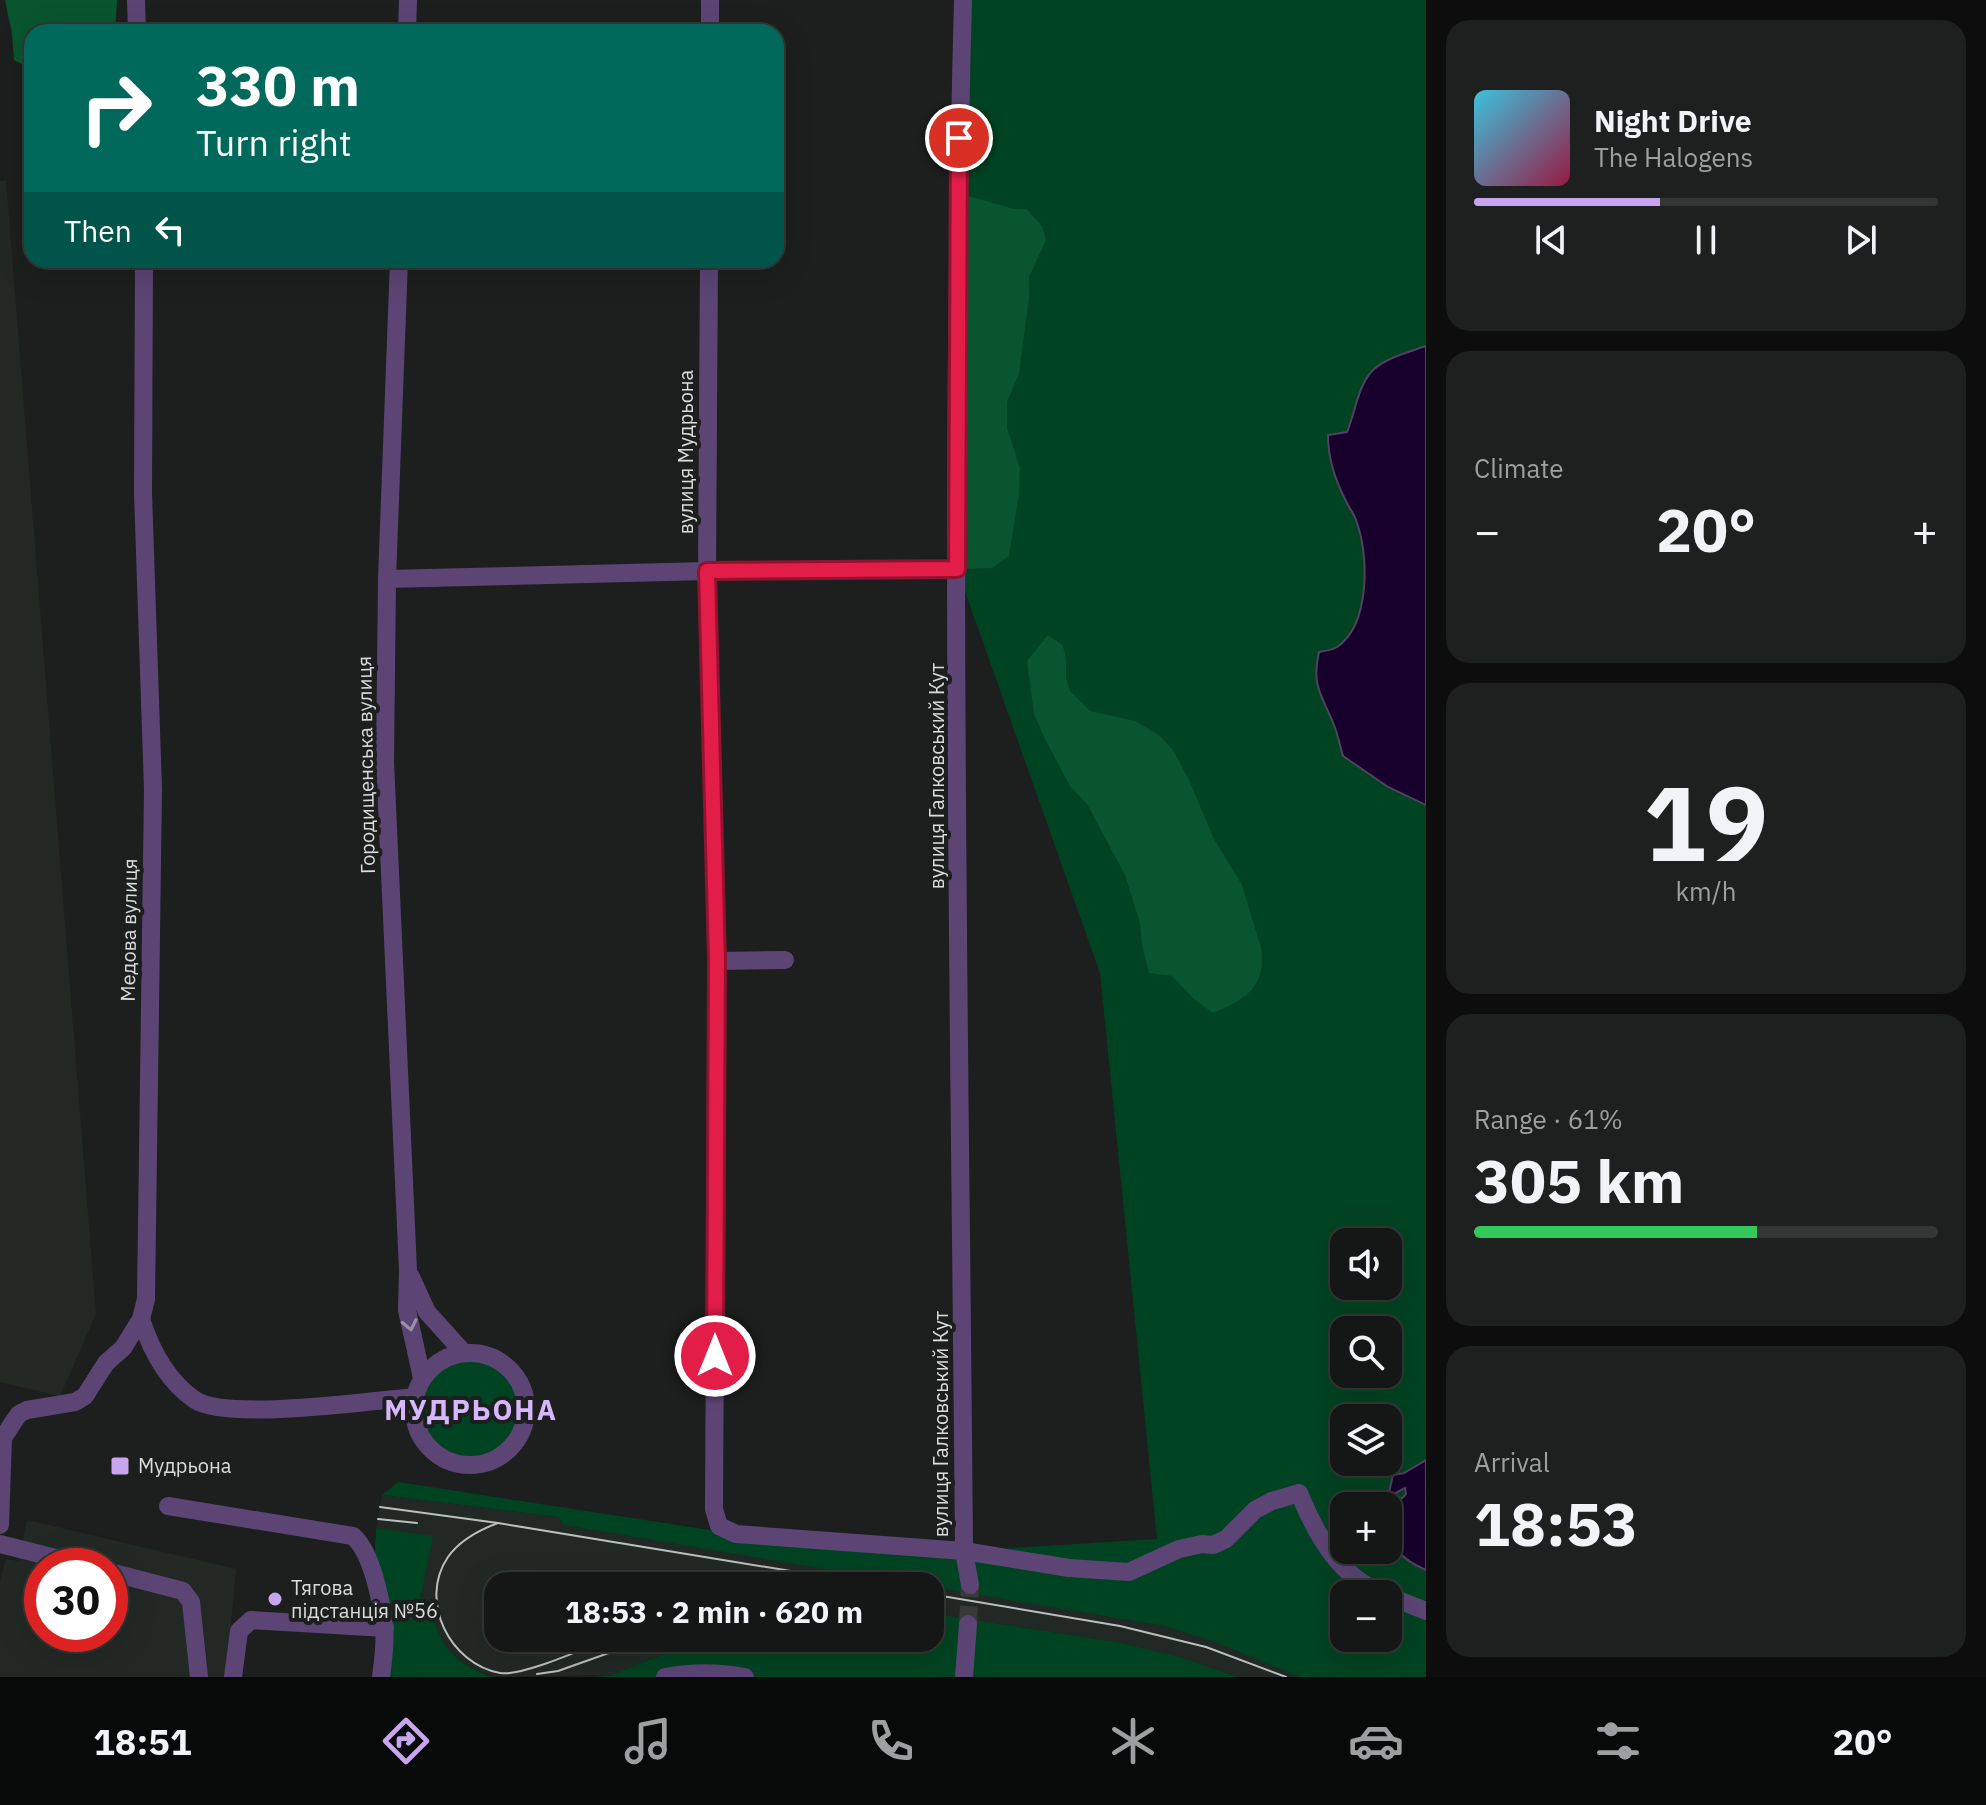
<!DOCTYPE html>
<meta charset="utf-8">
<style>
:root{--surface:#151716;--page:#1e201f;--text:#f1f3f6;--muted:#9d9fa1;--line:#343635;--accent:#c8a6ef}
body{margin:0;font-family:"IBM Plex Sans",sans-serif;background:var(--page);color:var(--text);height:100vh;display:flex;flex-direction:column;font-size:30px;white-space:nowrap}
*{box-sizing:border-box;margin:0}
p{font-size:26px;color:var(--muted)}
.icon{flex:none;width:44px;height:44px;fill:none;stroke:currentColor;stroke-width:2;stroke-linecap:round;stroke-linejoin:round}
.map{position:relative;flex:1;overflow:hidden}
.side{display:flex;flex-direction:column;gap:20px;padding:20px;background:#0c0d0c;width:560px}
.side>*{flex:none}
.top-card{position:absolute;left:24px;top:24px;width:760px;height:244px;border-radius:24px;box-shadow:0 8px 32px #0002,0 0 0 2px var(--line);background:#00695c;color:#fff;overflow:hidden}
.buttons{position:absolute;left:1330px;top:1228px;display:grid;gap:16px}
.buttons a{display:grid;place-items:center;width:72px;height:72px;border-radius:16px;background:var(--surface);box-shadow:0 8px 32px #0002,0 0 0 2px var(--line);font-size:40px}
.speed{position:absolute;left:24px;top:1548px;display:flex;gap:16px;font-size:40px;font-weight:700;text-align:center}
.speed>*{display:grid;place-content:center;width:104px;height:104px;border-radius:50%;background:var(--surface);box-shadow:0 8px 32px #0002,0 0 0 2px var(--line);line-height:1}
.speed .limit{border:12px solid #d22;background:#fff;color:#111}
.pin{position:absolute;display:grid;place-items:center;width:68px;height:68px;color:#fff;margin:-34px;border:4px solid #fff;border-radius:50%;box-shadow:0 2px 8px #0007}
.me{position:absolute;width:88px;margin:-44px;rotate:0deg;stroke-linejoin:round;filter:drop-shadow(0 0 6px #0008)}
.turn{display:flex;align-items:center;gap:28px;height:168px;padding:0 40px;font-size:36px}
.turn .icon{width:104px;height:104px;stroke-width:2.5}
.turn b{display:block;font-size:56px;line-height:68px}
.then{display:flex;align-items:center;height:76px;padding:0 40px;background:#0003;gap:16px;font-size:30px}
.big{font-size:60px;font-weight:700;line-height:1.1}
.side .tile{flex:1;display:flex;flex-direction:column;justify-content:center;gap:12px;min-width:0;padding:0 28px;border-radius:24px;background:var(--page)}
.side .dial{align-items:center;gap:0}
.dial b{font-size:104px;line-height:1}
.song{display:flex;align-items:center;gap:24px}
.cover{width:96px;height:96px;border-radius:12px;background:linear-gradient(135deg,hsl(190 70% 55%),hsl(340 70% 35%))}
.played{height:8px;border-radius:4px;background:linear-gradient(90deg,var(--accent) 40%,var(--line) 40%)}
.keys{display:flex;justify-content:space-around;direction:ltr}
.heat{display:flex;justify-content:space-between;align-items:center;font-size:44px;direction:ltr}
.charge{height:12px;border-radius:6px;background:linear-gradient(90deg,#34c759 61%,var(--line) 0)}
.trip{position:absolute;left:484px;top:1572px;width:460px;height:80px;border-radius:24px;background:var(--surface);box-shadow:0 8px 32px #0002,0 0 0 2px var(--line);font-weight:700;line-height:80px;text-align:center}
.menu{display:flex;height:128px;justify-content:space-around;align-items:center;background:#080909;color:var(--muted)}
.menu .icon{width:56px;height:56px}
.menu .active{color:var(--accent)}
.menu b{font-size:36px;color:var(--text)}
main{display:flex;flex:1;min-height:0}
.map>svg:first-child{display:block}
.built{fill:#222924;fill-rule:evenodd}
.green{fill:#004322;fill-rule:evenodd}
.forest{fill:#08552f}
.water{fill:#17002c;stroke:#524260;stroke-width:2}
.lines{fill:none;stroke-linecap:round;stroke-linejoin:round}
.minor-tunnel{stroke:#383b3a;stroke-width:18;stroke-dasharray:18 9;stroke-linecap:butt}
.minor{stroke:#5c4575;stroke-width:18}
.tram{stroke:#bdbfbe;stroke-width:2}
.oneway{stroke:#9b90a8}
.route-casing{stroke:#92132f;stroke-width:20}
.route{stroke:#e11d48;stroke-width:14}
.poi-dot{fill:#c8a6ef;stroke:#1c1f1d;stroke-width:3}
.labels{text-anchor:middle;stroke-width:8;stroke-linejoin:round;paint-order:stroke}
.street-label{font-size:20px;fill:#dadcdb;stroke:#1c1f1d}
.poi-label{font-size:20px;fill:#dadcdb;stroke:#1c1f1d;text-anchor:start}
.district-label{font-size:28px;font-weight:bold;letter-spacing:2px;fill:#d7b7fc;stroke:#1c1f1d}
</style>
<main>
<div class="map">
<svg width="1426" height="1677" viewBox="0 0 1426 1677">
<rect width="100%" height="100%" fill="#1c1f1d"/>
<g class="built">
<polygon points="6,180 96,1314 60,1396 0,1382 0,181"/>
<polygon points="382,1495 558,1517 564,1525 929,1586 498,1586 498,1638 705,1638 611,1675 491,1677 467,1665 450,1652 438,1635 433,1620 431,1600 420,1599 376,1528"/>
<path d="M27,1520l209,49 -10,108h-226v-96l6,-22 13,2zM42,1566h68v68h-68z"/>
<polygon points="930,1586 1163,1626 1215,1642 1299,1677 1238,1677 1176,1656 1122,1643 930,1613"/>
</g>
<g class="green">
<path d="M963,0h463v1460l-22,13 -15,23 16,-8 1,6 -18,22v-10h-44v44h44v-13l24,27 14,6v107h-127l-84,-35 -52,-16 -599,-101 -6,-8 -176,-22 16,-13 338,52 228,17 193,-12 -57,-566 -143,-404zM1344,1242h44v44h-44zM1344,1330h44v44h-44zM1344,1418h44v44h-44zM1344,1594h44v44h-44z"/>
<circle cx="470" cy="1409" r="54"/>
<path d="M376,1528l57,8 -13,63 11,1c4,43 21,61 60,77h-102l-14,-122z"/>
<polygon points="930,1613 1122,1643 1176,1656 1238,1677 593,1677 611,1675 705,1638 930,1638"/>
</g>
<g class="forest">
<polygon points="5,0 117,0 115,32 32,32 32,69 14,60 12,34"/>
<polygon points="958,193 1014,209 1026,209 1042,226 1046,240 1029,277 1029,298 1019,373 1007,402 1007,428 1020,468 1019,494 1009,556 992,568 957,569"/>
<path d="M1048,635l15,11 3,13v19l4,13 20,20 45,10 24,14 14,15 16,30 25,59 28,46 19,63c6,39 -16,52 -48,65l-19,-14 -22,-23 -23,-3 -7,-27 -2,-23 -15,-48 -38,-71 -17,-18 -25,-47 -11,-25 -7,-53z"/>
</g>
<g class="water">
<path d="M1426,346v459l-38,-18 -45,-31c-3,-10 -5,-21 -9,-31 -12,-30 -23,-39 -15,-73 6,-1 13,-2 18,-5 33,-22 32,-91 20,-124 -2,-8 -8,-15 -11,-22 -11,-21 -18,-43 -18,-66l19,-3c8,-19 11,-46 25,-61 13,-13 37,-19 54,-25z"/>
<path d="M1426,1460v110c-21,-9 -47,-28 -37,-55 2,-8 12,-15 17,-21l-1,-6 -17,9 5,-22 11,-2z"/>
</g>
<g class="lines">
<polyline class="minor-tunnel" points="968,1624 970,1585"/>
<g class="minor">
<polyline points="136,0 137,32"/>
<path d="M963,0c-14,517 -3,1034 1,1551l6,34"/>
<polyline points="407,32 408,0"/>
<polyline points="710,32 710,0"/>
<polyline points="399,260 387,579 385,762 408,1270 407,1310 422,1378"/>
<path d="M709,260l-2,311 10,390 -3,548 5,17 17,8 228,17 105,17 60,4 50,-23 23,-5 11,1 13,-6 29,-29 17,-9 27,-8c18,43 39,82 84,101"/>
<polyline points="387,579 707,571 957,569"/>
<polyline points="717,961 785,960"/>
<polyline points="411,1277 427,1312 464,1353"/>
<path d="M141,1319c10,31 26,62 54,81 31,21 177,1 220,-3"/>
<circle cx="470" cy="1409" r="56"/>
<path d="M168,1506l185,30c19,17 28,63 31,90 2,16 -1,35 -3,51"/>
<polyline points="0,1525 3,1438 14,1421 19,1414 27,1410 75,1402 85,1396 106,1363 123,1348 141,1319 146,1299 153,789 143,493 144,260"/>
<polyline points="0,1544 87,1566"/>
<polyline points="110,1572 183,1591 191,1602 199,1677"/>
<polyline points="1388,1596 1426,1611"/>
<polyline points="233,1677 239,1631 251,1620 385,1628"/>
<path d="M665,1677c26,-5 54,-5 80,0"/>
<polyline points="964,1677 968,1624"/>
</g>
<g class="tram">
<polyline points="380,1507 498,1523 882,1586"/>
<polyline points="378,1519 417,1523"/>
<path d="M498,1523c-19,7 -38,17 -50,34 -30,44 2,107 52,116 22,4 87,-26 111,-35"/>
<polyline points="747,1586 779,1577"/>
<polyline points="930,1594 1120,1626 1206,1647 1286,1677"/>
<polyline points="537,1674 558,1671 651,1638"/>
</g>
</g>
<defs><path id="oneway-chevron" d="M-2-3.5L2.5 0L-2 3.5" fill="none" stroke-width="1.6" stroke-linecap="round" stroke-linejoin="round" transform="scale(2)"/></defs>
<use class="oneway" href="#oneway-chevron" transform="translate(410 1325) rotate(78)"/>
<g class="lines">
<defs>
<polyline id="route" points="715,1356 717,961 707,571 957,569 959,138"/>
</defs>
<use href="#route" class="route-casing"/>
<use href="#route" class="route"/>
</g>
<g class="poi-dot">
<rect x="110" y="1456" width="20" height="20" rx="4"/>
<circle cx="275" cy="1599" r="8"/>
</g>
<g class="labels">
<g class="street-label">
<text transform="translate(686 452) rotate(-90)" y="7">вулиця Мудрьона</text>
<text transform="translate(366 765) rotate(-91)" y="7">Городищенська вулиця</text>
<text transform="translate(937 776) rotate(-90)" y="7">вулиця Галковський Кут</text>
<text transform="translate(129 930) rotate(-89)" y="7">Медова вулиця</text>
<text transform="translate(941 1424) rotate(-90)" y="7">вулиця Галковський Кут</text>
</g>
<g class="poi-label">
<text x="138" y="1473">Мудрьона</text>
<text x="291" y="1595">Тягова<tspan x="291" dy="23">підстанція №56</tspan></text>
</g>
<g class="district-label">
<text x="471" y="1420">МУДРЬОНА</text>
</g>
</g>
</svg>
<div class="buttons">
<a><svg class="icon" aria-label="sound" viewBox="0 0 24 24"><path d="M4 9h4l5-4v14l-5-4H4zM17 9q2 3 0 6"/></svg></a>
<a><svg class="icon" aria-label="search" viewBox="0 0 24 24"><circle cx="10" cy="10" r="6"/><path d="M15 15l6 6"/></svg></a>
<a><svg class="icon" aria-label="layers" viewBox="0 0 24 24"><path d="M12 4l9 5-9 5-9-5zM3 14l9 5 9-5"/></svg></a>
<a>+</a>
<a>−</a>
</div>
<div class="speed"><div class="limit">30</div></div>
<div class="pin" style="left:959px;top:138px;background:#d93025"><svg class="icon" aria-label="arrive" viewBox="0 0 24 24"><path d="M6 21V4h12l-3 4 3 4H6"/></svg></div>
<svg class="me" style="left:715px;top:1356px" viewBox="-20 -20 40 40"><circle r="17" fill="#e11d48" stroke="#fff" stroke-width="3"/><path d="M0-11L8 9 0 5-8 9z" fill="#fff"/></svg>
<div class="trip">18:53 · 2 min · 620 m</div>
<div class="top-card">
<div class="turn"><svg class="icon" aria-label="right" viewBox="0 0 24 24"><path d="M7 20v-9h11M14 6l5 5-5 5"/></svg><div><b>330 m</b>Turn right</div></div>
<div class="then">Then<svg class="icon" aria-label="left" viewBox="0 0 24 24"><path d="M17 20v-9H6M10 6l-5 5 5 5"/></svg></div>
</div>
</div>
<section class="side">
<div class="tile">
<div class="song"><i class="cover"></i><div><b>Night Drive</b><p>The Halogens</p></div></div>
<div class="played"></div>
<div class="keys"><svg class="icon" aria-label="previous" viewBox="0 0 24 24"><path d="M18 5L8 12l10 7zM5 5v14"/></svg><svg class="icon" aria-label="pause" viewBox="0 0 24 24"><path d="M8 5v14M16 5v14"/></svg><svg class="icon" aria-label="next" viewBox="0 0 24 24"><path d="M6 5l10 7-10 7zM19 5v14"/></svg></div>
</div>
<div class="tile"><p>Climate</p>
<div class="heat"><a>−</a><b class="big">20°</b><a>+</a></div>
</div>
<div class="tile dial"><b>19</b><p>km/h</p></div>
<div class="tile"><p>Range · 61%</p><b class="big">305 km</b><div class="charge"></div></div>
<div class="tile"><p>Arrival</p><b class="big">18:53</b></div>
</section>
</main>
<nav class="menu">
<b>18:51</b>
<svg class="icon active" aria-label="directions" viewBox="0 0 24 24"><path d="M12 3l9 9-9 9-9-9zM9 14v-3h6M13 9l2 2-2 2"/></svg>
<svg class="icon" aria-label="music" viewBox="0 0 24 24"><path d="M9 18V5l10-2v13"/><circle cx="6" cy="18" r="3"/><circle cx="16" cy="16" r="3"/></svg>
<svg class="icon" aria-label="phone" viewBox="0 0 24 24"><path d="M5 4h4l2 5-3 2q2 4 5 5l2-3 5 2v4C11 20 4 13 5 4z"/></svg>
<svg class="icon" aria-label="climate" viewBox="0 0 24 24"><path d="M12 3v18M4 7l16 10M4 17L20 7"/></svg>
<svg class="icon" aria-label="car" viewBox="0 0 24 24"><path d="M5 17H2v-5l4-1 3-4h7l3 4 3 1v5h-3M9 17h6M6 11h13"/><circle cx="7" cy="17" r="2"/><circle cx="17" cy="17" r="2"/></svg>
<svg class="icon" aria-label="filters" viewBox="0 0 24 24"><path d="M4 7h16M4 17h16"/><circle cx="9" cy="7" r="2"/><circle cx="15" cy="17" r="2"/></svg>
<b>20°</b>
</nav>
